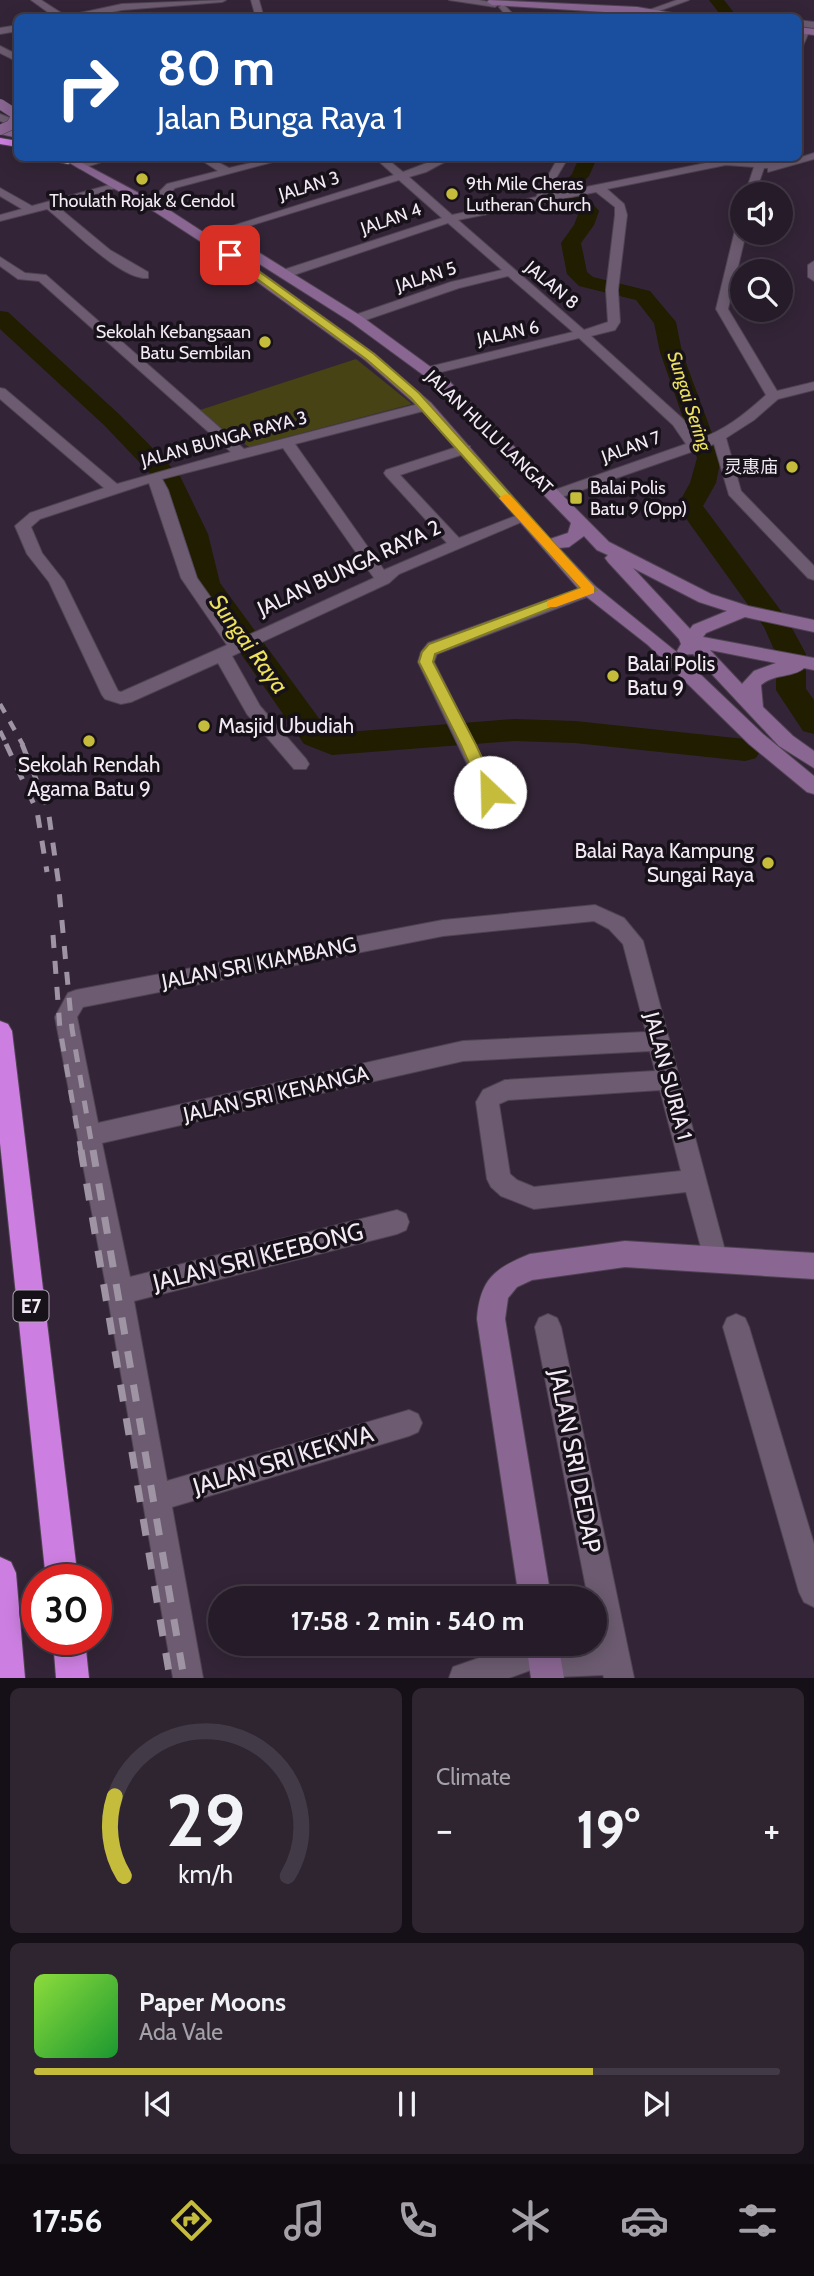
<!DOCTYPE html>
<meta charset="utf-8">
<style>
:root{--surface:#261c29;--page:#2e2531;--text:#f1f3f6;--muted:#a4a1a8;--line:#423a46;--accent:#c6bc3c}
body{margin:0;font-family:Cabin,"Noto Sans SC",sans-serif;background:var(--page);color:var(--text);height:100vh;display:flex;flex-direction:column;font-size:26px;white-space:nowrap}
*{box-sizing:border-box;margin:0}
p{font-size:23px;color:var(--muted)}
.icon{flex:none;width:38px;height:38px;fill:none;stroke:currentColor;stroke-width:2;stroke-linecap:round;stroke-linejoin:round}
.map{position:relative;height:1678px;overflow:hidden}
.side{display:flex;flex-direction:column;gap:10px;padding:10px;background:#150f17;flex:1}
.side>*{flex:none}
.banner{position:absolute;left:14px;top:14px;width:788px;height:147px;border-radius:10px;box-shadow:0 4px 18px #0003,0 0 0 2px var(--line);background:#1a4fa0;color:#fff;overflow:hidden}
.tools{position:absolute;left:730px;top:182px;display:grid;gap:14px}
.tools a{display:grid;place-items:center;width:63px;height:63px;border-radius:50%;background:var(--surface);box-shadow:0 4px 18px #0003,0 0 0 2px var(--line);font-size:35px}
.speed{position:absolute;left:21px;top:1564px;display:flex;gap:14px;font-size:35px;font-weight:700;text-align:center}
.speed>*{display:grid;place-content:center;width:91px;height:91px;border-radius:50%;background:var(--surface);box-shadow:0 4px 18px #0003,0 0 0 2px var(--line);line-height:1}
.speed .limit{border:10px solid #d22;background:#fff;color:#111}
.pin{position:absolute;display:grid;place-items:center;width:60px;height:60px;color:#fff;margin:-30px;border-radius:14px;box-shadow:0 4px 10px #0006}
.me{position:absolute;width:77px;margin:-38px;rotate:336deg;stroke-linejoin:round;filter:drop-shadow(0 0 5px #0008)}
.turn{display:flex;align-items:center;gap:24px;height:147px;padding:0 28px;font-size:32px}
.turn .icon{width:91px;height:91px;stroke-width:2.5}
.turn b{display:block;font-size:49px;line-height:60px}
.big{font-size:52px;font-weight:700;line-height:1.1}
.side .card{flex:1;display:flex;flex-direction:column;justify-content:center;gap:10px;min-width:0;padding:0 24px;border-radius:10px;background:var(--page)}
.side .dial{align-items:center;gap:0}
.dial svg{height:182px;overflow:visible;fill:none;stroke:var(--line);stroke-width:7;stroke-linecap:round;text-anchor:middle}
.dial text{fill:var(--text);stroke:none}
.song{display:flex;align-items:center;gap:21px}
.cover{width:84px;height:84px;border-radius:10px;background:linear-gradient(135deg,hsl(90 70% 55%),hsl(130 70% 35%))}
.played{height:7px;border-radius:4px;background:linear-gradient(90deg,var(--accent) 75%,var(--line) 75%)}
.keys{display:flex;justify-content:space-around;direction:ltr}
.heat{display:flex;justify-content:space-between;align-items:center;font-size:38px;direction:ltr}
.side .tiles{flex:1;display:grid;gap:10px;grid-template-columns:1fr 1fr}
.card:last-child{grid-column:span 2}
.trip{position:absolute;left:208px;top:1586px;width:399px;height:70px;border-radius:35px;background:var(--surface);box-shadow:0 4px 18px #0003,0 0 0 2px var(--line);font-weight:700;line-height:70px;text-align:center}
.dock{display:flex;height:112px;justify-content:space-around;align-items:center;background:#0f0b10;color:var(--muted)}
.dock .icon{width:49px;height:49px}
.dock .active{color:var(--accent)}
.dock b{font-size:32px;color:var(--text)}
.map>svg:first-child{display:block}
.green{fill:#474315}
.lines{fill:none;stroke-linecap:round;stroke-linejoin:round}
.river{fill:#201d00;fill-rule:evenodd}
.street-casing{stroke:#4f4352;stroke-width:2}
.secondary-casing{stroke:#4f4352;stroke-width:2}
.highway-casing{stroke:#4f4352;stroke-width:2}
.street{fill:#6d5c71;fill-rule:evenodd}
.secondary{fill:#8a6693;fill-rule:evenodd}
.highway{fill:#cd7fe1;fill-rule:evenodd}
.rail-far2{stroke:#9f94a3;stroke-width:4.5;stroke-dasharray:10 10;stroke-linecap:butt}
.rail-far1{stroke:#9f94a3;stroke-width:5;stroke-dasharray:13 13;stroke-linecap:butt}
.rail{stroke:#9f94a3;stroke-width:7;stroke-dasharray:17 17;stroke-linecap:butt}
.secondary-bridge-casing{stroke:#4f4352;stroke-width:11;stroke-linecap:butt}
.secondary-bridge{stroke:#8a6693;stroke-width:10}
.route{fill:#c6bc3c;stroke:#817a27;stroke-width:2}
.slow{fill:#f59e0b}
.poi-dot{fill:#c6bc3c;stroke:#171119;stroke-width:2.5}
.labels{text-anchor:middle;stroke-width:7;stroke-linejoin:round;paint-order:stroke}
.far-poi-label{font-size:18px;fill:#f3eaf6;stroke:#171119;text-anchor:start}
.far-street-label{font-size:18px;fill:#f3eaf6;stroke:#171119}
.far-water-label{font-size:19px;font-style:italic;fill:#ece15c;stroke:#171119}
.shield{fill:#171119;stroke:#b1a9b4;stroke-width:2}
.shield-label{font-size:19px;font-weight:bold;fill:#f3eaf6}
.street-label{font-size:21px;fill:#f3eaf6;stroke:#171119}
.poi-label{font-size:21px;fill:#f3eaf6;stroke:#171119;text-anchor:start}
.water-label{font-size:23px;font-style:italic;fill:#ece15c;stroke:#171119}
.near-street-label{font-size:24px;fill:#f3eaf6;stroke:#171119}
</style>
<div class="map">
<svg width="814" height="1678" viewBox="0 0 814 1678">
<rect width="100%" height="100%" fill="#332537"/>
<polygon class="green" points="356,359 412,404 249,447 197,411"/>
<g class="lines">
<g class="river">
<polygon points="709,0 724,0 738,18 723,18"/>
<polygon points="579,158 597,158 589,176 578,187 599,211 594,225 581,243 587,272 593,277 650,291 676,322 682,352 721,458 716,483 703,506 787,619 806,654 806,689 814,700 814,734 803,731 776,690 776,654 764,627 677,506 690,483 697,458 660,352 654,323 636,300 579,286 567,274 561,243 574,225 579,212 559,187 572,174"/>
<polygon points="0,311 8,312 121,416 180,476 208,534 220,583 326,728 335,733 514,719 575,721 745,739 756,742 761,750 756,758 745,761 575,743 514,741 332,755 304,744 192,584 182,534 160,484 105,426 0,329"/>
</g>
<defs>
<g id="street">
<polygon points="31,0 41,0 66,16 122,4 226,0 222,2 122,10 83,18 56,18"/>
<polygon points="251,0 259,0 264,18 256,18"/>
<polygon points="449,0 479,0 499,4 495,7"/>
<polygon points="677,0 689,0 645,16 638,14"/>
<polygon points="503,4 517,18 508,18 499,7"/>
<polygon points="742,14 753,16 754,18 738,17"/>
<polygon points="798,20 814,22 814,28 798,26"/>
<polygon points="18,25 18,31 0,34 0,28"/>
<polygon points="804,31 808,34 802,48 798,51 798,38"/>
<polygon points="0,46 18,55 18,62 0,53"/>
<polygon points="0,114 18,121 18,128 0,121"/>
<path d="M814,153v6l-46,13v-4h-4l-9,26h-10l9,-27 -28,-2 -119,24 17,15 3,11 -9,75 2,32 -5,8 -24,6 92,83 14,21c27,-9 48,-26 69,-45l-50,-86 20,-83 6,-3v10h4l-18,76 49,82 37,-9v8l-36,9 -24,21 -28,18 15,53 73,75v14l-6,-2 -79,-83 -15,-51 -155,54h-10l-2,-3 2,-3 137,-48 -13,-19 -94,-87 -150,37 -5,-1v-6l149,-36 -65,-56 -49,12 -99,34h-8v-6l99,-34 51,-12 -54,-47 -160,54h-8v-6l162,-53 -43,-38 -176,54 -10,-2 181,-57 -19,-17h11l17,14 37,-14h12l-26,14 -17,5 43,38 84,-18 22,-39h10l-22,37 180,-36 30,2 1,-3h10l-1,4 17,1zM596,192l19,15v8l-9,75 2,32 -24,8 -126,-110z"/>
<polygon points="99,158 114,158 80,169 75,166"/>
<polygon points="198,158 210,158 229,168 273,158 288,158 175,188 163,200 155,200 155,196 167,184 218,171"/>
<path d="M113,184l9,2 -65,20 53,44 38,22v6c-27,3 -80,-53 -101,-69l-47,12v-6l22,-6 -22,-13v-8l32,18z"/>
<path d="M0,257l25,16 21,2 198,174 182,-47 5,1v6l-136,35 89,126 63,-27 -61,-67 -2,-3 2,-3 74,-24h10v6l-70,23 59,63 59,-23 5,-2 8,5 -132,56 -10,9 -157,73 28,50 46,53 3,5 -3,5h-12l-47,-55 -29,-51 -87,39 -10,2 -16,-5 -3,-4 -53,-113 -22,-28 -12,-28 15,-13 74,-25 -104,-89v-11l5,1 112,95 114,-32 -192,-171 -21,-2 -18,-13zM283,448l91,130 -134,61 -43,-61 -29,-88 -6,-11zM149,483l32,95 46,67 -106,47 -3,-1 -54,-110 -22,-28 -11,-26 9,-8z"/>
<polygon points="814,261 814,281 808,277 808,265"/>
<polygon points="589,585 595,586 597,590 595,594 437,654 434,662 499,792 497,797 483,797 418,662 421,652 428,643"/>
<path d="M595,905l29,13 19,23 84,317 -3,8 -9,4 -9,-4 -20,-74 -152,17 -33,-13 -10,-9 -4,-8 -11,-77 7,-12 22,-10 150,-9 -5,-20 -187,10 -361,82 28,134 267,-67 9,4 3,8 -3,8 -9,4 -263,67 33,180 242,-71 9,4 4,9 -4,9 -9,4 -237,71 31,171h-30l-66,-386 -52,-275 13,-24 8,-3 367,-70zM594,921l15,8 14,15 23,88 -183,9 -365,82 -21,-106 6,-10 360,-71zM660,1090l21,81 -147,16 -17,-7 -7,-6 -11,-70 9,-4z"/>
<polygon points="548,1314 557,1318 561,1327 634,1678 604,1678 603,1675 534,1678 531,1670 509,1678 449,1678 453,1667 522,1643 555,1643 557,1652 598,1646 595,1598 588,1598 535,1327 539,1318"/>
<polygon points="736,1314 745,1318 749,1327 814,1544 814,1607 804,1602 799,1592 723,1327 727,1318"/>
</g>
<g id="secondary">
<polygon points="489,0 637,7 702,18 492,5 487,2"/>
<polygon points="798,27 814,29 814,35 798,33"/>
<polygon points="0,128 18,132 18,138 0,134"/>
<path d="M61,158h12l90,48 57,37 155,111 56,49 119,136 18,-6 3,-10 -134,-138 -86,-63 -109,-69v-6h8l111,69 86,63 162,163 102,52 37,12 66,14v12l-69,-15 -39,16 -3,4 111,21v12l-10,-2c-11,10 -29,5 -43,17l2,22 30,29 21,15v17l-35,-22 -86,-92 -13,1 83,79 51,42v18l-7,-2 -58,-48 -101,-99 -65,-51 -162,-185 -56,-49 -153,-111 -57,-37zM584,536l13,14 11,5 -3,3 3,4 71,77 2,5 -4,7 2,3 -84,-68 -36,-38 10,-1zM633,568l66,34 28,9 -34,14 -3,4zM710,650l66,13 -22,8 -12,13z"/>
<path d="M625,1241l189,12v26l-189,-12 -93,13 -15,7 -9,11 -3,21 46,279h-32l-42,-279c3,-40 18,-51 53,-65z"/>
<polygon points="526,1643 558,1643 564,1678 531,1678"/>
</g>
<g id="highway">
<polygon points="0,138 18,141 18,147 0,144"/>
<polygon points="49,158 68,158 74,161 68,164 50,160"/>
<polygon points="0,1021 8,1024 12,1031 78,1580 46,1580 0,1143"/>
<polygon points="0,1557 11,1562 16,1573 25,1678 0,1678"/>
<polygon points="53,1640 85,1640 89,1678 56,1678"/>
</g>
</defs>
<use href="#street" class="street-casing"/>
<use href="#secondary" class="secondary-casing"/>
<use href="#highway" class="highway-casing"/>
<use href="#street" class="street"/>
<use href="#secondary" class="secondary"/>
<use href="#highway" class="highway"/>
<g class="rail-far2">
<polyline points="0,704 23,745"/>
<polyline points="0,731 7,745"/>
</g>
<g class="rail-far1">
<polyline points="6,744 37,811 47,872"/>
<polyline points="22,744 48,809 58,879 72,1029 93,1152"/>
<polyline points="53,935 60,1029 81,1152"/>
</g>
<g class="rail">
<polyline points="81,1150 170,1678"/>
<polyline points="93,1150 184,1678"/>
</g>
<defs>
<polyline id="secondary-bridge" points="0,104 17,115 11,125 0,130"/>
</defs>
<use href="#secondary-bridge" class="secondary-bridge-casing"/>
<use href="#secondary-bridge" class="secondary-bridge"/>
</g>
<polygon class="route" points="227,253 233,253 374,354 419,393 596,590 435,654 433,662 476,745 498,792 495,796 490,798 482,792 461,745 419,662 422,652 429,644 581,588 411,398 366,359 227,257"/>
<polygon class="slow" points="505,494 510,495 594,587 594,593 556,607 547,607 547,601 581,588 501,500 499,498"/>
<g class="poi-dot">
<circle cx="142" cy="179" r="7"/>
<circle cx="452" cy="194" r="7"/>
<circle cx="265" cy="342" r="7"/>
<circle cx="792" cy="467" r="7"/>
<rect x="569" y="491" width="14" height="14" rx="3.5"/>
<circle cx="613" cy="676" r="7"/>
<circle cx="204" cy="726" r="7"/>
<circle cx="89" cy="741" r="7"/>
<circle cx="768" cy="863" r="7"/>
</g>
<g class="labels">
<g class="far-poi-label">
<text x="466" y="190">9th Mile Cheras<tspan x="466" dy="21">Lutheran Church</tspan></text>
<text x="142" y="207" text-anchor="middle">Thoulath Rojak &amp; Cendol</text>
<text x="251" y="338" text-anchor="end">Sekolah Kebangsaan<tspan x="251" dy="21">Batu Sembilan</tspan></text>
<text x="778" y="473" text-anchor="end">灵惠庙</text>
<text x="590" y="494">Balai Polis<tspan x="590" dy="21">Batu 9 (Opp)</tspan></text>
</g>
<g class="far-street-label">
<text transform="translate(309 186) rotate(-17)" y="6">JALAN 3</text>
<text transform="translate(391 219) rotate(-19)" y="6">JALAN 4</text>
<text transform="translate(426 277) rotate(-18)" y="6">JALAN 5</text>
<text transform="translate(552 285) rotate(40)" y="6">JALAN 8</text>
<text transform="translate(508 333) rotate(-12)" y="6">JALAN 6</text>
<text transform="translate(489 432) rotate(44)" y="6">JALAN HULU LANGAT</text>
<text transform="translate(224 439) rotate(-15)" y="6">JALAN BUNGA RAYA 3</text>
<text transform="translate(631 447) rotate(-20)" y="6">JALAN 7</text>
</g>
<g class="far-water-label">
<text transform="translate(690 401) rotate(72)" y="7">Sungai Sering</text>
</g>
<rect class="shield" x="13.5" y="1290.5" width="35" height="31" rx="5"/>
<g class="shield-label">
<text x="31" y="1313">E7</text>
</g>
<g class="street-label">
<text transform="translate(349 568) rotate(-25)" y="7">JALAN BUNGA RAYA 2</text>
<text transform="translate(259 963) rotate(-11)" y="7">JALAN SRI KIAMBANG</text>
<text transform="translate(668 1076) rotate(75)" y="7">JALAN SURIA 1</text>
<text transform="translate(276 1094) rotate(-13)" y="7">JALAN SRI KENANGA</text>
</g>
<g class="poi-label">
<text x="627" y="671">Balai Polis<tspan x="627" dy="24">Batu 9</tspan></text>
<text x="218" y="733">Masjid Ubudiah</text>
<text x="89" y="772" text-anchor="middle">Sekolah Rendah<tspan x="89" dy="24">Agama Batu 9</tspan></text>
<text x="754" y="858" text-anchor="end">Balai Raya Kampung<tspan x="754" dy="24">Sungai Raya</tspan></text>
</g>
<g class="water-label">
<text transform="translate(249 644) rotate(54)" y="8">Sungai Raya</text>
</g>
<g class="near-street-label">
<text transform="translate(258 1257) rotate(-14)" y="8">JALAN SRI KEEBONG</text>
<text transform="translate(283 1460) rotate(-17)" y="8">JALAN SRI KEKWA</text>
<text transform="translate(575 1461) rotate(79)" y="8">JALAN SRI DEDAP</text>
</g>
</g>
</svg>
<div class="tools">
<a><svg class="icon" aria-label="sound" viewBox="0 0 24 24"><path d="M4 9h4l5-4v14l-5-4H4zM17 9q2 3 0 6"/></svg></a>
<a><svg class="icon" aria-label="search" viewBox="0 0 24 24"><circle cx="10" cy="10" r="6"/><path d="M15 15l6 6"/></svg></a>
</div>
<div class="speed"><div class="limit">30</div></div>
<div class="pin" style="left:230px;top:255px;background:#d93025"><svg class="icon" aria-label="arrive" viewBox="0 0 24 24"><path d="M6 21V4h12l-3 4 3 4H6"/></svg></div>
<svg class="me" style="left:490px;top:792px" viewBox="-20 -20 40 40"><circle r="19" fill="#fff"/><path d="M0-13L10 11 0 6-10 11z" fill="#c6bc3c"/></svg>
<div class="trip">17:58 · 2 min · 540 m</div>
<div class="banner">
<div class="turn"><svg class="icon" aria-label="right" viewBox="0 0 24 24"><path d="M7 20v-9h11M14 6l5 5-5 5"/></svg><div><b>80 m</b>Jalan Bunga Raya 1</div></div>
</div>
</div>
<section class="side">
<div class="tiles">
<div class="card dial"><svg viewBox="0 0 100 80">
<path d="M14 69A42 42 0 1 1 86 69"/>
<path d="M14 69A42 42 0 0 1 10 34" stroke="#c6bc3c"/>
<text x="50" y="56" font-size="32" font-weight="700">29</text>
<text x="50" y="72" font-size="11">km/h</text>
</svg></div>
<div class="card"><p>Climate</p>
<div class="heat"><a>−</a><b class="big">19°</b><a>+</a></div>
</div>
<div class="card">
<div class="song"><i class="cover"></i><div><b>Paper Moons</b><p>Ada Vale</p></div></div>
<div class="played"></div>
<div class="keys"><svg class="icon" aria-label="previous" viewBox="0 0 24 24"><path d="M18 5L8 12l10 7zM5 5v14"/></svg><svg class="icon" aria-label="pause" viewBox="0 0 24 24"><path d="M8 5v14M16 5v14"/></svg><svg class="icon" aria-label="next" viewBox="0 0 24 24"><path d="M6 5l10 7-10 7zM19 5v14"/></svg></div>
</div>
</div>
</section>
<nav class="dock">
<b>17:56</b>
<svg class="icon active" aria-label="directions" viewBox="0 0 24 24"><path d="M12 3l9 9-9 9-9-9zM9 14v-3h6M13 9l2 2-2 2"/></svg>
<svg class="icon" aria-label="music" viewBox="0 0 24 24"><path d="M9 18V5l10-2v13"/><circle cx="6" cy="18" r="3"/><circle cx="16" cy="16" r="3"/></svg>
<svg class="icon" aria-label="phone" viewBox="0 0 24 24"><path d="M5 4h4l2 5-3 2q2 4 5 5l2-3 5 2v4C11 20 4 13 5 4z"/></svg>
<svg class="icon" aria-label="climate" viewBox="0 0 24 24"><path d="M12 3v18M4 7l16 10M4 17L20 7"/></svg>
<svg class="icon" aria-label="car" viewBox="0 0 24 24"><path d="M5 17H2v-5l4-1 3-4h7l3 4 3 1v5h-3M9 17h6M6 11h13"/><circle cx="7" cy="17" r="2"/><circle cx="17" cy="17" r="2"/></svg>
<svg class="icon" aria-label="filters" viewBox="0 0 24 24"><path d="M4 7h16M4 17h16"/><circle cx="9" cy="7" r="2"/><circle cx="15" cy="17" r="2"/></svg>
</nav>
